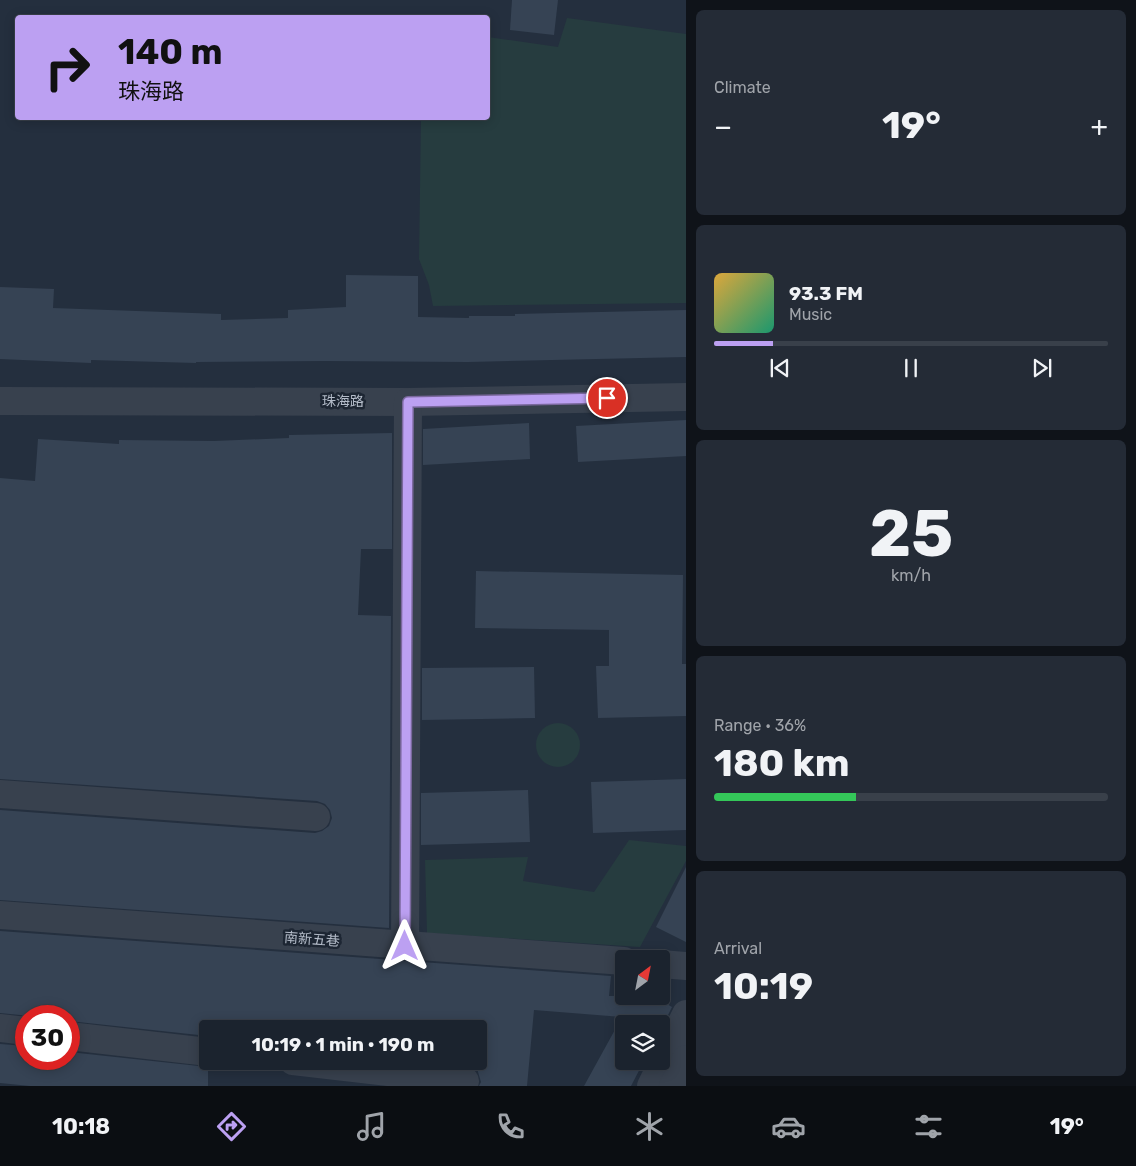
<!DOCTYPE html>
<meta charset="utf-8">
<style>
:root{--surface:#1b232e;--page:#242b36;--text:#f1f3f6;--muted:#a0a4aa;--line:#39404a;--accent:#bca0f2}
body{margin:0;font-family:Rubik,"Noto Sans SC",sans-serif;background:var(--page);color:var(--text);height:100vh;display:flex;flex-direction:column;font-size:19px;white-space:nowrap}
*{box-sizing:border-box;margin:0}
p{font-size:16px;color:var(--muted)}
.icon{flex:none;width:28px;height:28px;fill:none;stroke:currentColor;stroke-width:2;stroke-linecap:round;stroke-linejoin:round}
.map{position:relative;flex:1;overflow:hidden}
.details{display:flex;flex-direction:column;gap:10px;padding:10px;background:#0f1319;width:450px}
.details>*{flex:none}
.top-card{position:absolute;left:15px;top:15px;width:475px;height:105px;border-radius:5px;box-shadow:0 2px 12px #0003,0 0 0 1px var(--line);background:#bca0f2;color:#111;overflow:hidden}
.needle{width:32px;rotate:32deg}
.fabs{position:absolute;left:615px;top:950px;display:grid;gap:10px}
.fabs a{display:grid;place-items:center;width:55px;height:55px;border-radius:5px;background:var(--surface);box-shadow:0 2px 12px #0003,0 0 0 1px var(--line);font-size:25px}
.speed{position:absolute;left:15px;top:1005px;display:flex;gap:10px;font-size:25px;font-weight:700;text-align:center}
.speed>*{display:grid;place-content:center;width:65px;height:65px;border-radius:50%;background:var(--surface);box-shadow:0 2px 12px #0003,0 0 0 1px var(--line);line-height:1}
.speed .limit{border:8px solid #d22;background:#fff;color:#111}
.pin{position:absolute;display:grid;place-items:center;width:42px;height:42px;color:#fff;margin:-21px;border:2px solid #fff;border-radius:50%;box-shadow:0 1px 5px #0007}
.me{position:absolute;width:55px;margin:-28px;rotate:0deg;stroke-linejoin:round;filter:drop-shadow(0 0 4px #0008)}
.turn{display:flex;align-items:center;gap:18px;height:105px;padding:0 20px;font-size:22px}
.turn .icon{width:65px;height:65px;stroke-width:2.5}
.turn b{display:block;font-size:35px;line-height:42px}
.big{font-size:38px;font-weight:700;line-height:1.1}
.details .widget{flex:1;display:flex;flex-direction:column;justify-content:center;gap:8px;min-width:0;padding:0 18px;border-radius:8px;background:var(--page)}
.details .dial{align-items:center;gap:0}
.dial b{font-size:65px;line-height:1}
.song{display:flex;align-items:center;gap:15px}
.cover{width:60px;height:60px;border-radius:8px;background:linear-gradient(135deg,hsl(40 70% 55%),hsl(160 70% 35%))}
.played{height:5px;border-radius:2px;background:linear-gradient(90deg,var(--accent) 15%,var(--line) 15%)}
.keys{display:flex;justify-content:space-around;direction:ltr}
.heat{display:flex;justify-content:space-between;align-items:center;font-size:28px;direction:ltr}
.charge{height:8px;border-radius:4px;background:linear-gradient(90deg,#34c759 36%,var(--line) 0)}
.trip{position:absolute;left:199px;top:1020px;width:288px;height:50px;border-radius:5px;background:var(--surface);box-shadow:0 2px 12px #0003,0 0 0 1px var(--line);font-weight:700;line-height:50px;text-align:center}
.tab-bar{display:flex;height:80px;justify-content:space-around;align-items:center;background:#0b0e12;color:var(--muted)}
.tab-bar .icon{width:35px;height:35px}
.tab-bar .on{color:var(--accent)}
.tab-bar b{font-size:22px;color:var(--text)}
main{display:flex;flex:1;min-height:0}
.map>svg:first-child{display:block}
.green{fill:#263c3f}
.building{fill:#364354}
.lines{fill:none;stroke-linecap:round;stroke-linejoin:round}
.minor{stroke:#38414e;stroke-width:28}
.route-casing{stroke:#7a689d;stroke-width:12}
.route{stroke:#bca0f2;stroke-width:9}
.labels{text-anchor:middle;stroke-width:5;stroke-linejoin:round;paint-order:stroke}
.street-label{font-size:14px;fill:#b4bcc9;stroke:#1d2633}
</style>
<main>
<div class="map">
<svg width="686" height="1086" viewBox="0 0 686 1086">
<rect width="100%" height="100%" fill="#242f3e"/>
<g class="green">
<polygon points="567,18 686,34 686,303 433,306 429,285 419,259 421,118 488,118 488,37 558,47"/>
<circle cx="558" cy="745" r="22"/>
<polygon points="629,840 686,846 686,861 640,947 427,933 425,860 528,857 523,881 594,892"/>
</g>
<g class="building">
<polygon points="512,0 558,0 554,35 510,30"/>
<polygon points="346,275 418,276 418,317 469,318 469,316 515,316 515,314 686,310 686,357 468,362 325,361 196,362 196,363 91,360 91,363 0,359 0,287 54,289 53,308 221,314 221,320 288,318 288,310 346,307"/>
<polygon points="686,420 686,456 578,462 576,426"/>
<polygon points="529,423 530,459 423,465 423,429"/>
<polygon points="392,433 392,549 361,549 358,615 391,616 389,928 0,900 0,810 315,833 322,831 329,826 332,818 330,810 325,804 317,801 0,779 0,478 35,481 38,439 119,444 119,440 214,441 289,438 289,435"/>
<polygon points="476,571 683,575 682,664 686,664 686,716 598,718 596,666 609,666 609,630 475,628"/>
<polygon points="534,667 535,718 422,720 422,668"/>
<polygon points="686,779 686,830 593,833 591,782"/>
<polygon points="528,790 530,842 421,845 421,793"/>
<polygon points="686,867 686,942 656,927"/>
<polygon points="0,931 611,976 609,996 653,996 672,1007 661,1029 661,1024 624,1024 624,1061 644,1061 631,1086 584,1086 622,1017 534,1010 527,1086 479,1086 481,1082 478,1072 478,1029 208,1029 208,1036 69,1021 69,1016 30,1016 0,1013"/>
<polygon points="0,1044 26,1046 26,1059 69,1059 69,1052 208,1067 208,1086 30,1086 0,1083"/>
</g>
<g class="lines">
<g class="minor">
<polyline points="0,401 408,402 686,397"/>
<polyline points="0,794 316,817"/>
<polyline points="0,915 624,961"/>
<polyline points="405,946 408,402"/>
<polyline points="661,964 686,966"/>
<polyline points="0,1028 26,1031"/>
<polyline points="69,1036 208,1052"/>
<polyline points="293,1061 465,1081"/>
<polyline points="651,1086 686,1014"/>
<polyline points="673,1086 686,1059"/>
</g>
</g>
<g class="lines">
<defs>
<polyline id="route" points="405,946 408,402 607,398"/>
</defs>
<use href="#route" class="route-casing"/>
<use href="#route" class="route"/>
</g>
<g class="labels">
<g class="street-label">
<text x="343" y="406">珠海路</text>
<text transform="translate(312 939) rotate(4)" y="5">南新五巷</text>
</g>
</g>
</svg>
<div class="fabs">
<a><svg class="needle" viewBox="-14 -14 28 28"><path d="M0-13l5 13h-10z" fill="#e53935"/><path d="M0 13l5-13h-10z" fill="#a0a4aa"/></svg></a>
<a><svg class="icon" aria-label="layers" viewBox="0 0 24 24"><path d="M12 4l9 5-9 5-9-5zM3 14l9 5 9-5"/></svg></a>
</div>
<div class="speed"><div class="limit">30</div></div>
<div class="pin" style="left:607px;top:398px;background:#d93025"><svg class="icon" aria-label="arrive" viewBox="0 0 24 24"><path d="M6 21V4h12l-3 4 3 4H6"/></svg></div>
<svg class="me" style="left:405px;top:946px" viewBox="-20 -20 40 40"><path d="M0-17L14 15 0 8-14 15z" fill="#bca0f2" stroke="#fff" stroke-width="4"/></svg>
<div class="trip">10:19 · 1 min · 190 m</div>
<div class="top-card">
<div class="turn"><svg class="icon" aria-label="right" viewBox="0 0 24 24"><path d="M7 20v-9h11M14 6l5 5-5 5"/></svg><div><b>140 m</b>珠海路</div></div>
</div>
</div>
<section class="details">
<div class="widget"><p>Climate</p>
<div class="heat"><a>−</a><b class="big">19°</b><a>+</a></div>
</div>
<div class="widget">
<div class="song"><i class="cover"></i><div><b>93.3 FM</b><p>Music</p></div></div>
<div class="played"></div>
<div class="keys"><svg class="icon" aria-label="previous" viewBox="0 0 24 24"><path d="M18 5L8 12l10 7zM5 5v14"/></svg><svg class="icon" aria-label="pause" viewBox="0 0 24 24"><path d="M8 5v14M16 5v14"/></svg><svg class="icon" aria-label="next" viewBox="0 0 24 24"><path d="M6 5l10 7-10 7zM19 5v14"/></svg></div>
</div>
<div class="widget dial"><b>25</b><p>km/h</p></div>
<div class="widget"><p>Range · 36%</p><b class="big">180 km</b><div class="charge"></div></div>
<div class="widget"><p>Arrival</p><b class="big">10:19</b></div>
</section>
</main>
<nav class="tab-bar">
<b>10:18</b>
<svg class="icon on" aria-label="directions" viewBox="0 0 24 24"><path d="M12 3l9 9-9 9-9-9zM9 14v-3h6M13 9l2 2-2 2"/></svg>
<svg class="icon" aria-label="music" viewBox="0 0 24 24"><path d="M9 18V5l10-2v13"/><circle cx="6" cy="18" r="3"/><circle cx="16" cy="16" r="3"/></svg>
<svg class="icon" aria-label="phone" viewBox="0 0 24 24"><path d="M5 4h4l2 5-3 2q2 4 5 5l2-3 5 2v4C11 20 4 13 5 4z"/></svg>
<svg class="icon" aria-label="climate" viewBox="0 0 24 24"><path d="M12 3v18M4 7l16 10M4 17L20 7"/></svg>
<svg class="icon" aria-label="car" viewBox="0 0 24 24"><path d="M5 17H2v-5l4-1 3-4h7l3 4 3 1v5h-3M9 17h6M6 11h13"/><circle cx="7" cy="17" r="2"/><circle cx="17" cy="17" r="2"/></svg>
<svg class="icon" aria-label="filters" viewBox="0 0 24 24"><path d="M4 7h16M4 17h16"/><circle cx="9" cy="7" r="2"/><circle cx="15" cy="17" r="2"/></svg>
<b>19°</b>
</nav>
